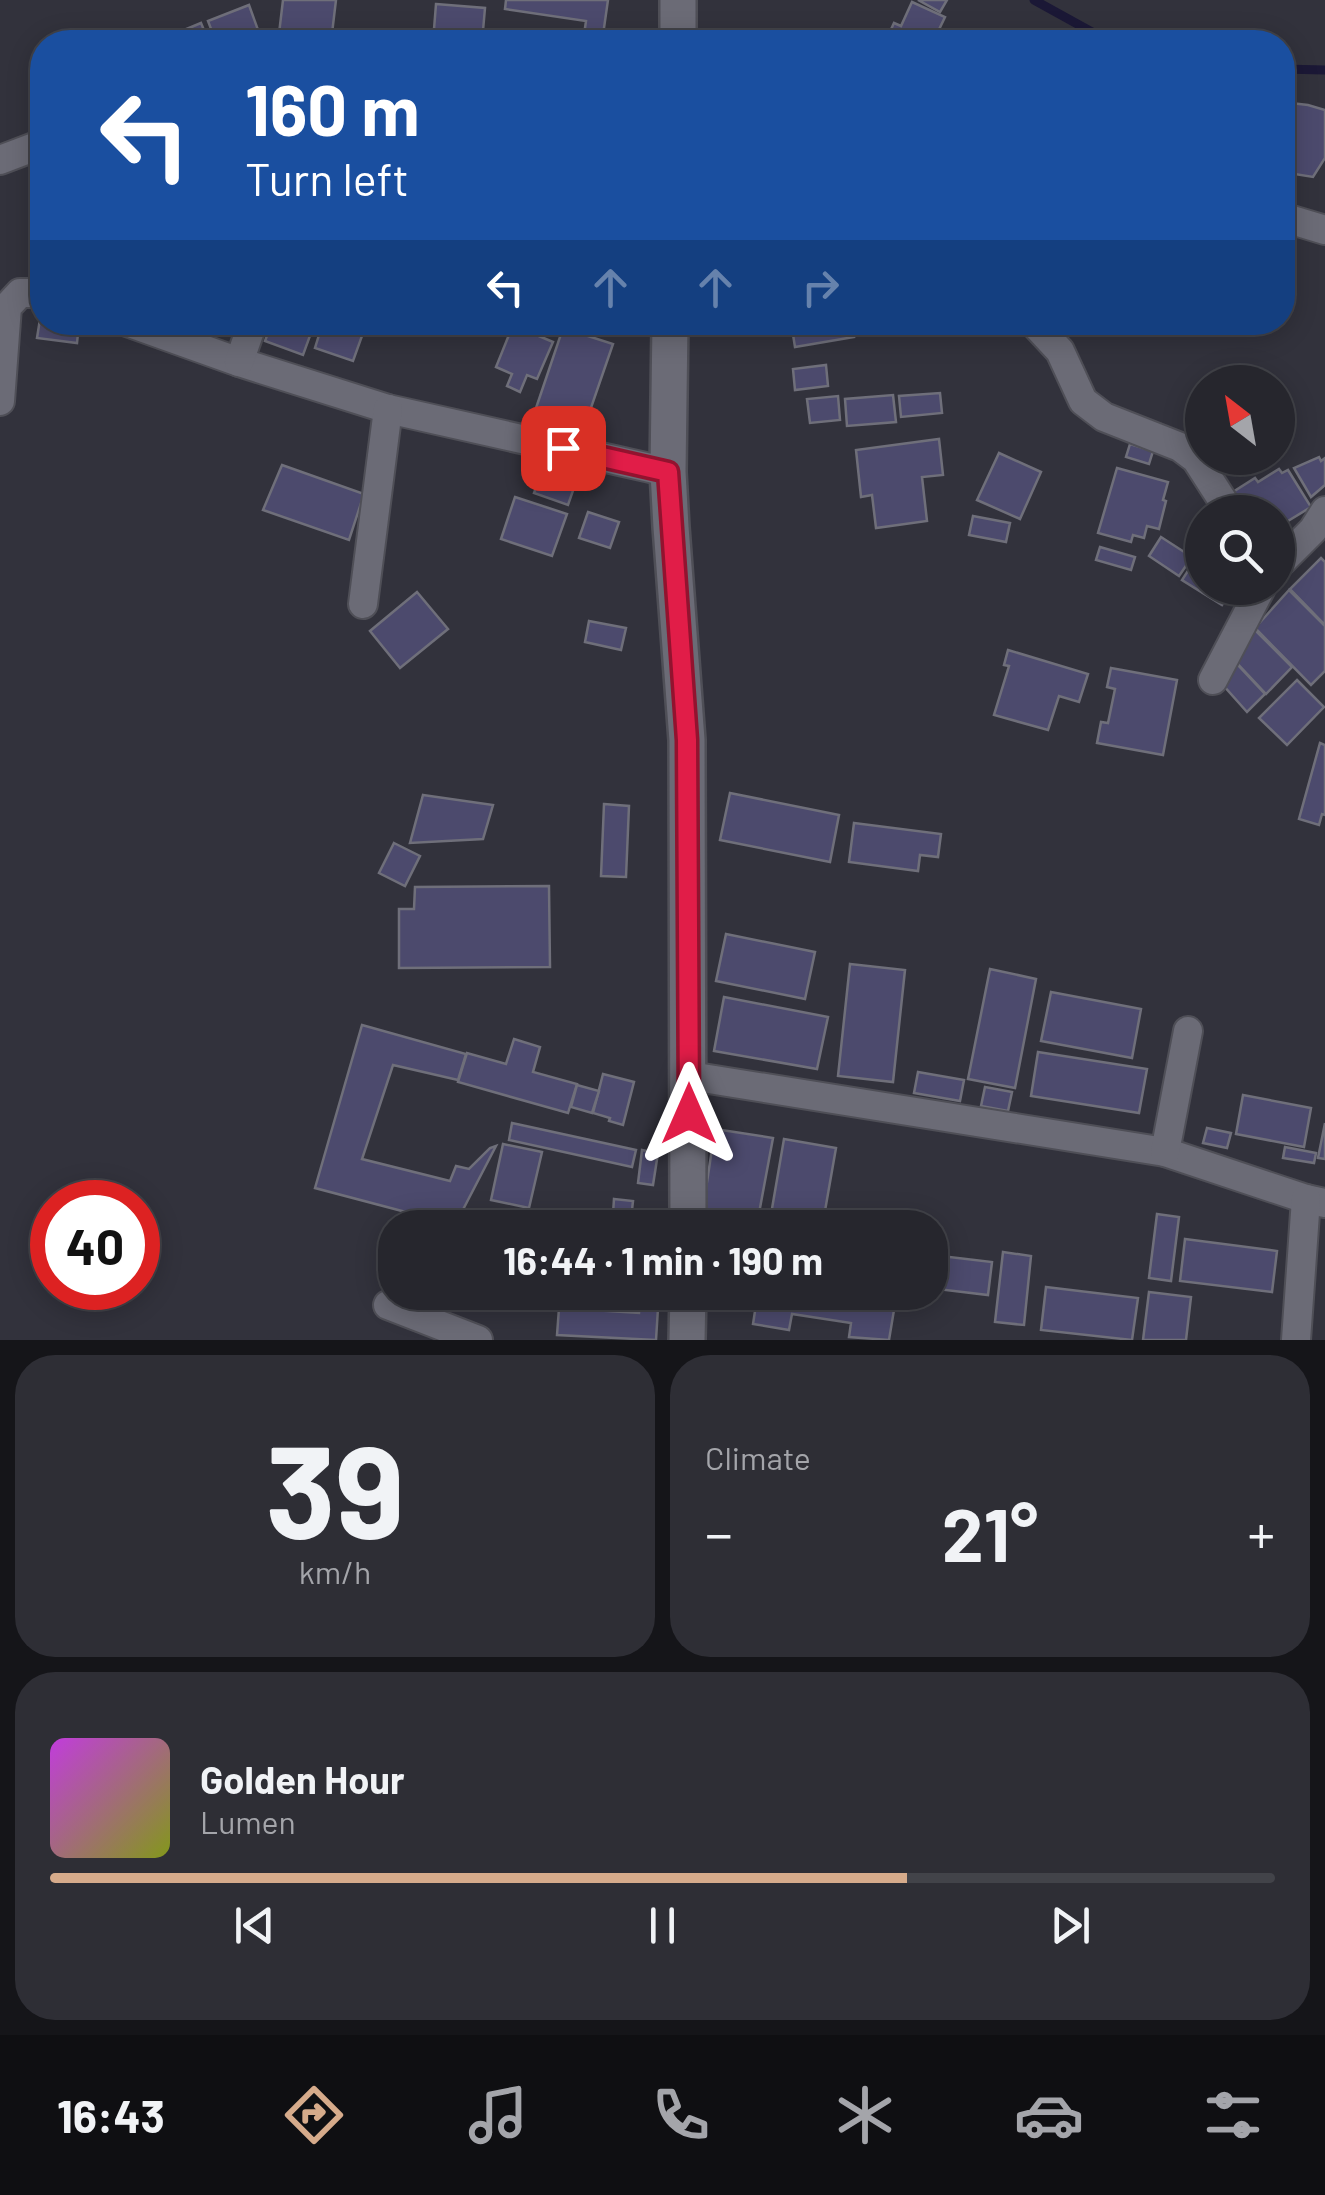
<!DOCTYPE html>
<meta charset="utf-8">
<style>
:root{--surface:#26262d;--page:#2e2e35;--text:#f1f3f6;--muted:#a4a5aa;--line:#424349;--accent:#d6ab8b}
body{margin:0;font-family:Barlow,sans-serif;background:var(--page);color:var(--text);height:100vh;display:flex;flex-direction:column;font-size:38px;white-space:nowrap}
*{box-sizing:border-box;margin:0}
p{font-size:32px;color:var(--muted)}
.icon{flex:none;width:55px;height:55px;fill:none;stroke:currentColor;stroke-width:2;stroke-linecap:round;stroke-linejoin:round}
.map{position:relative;height:1340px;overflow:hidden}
.sheet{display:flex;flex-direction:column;gap:15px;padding:15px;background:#151519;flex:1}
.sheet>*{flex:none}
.top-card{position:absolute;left:30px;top:30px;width:1265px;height:305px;border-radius:40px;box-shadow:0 5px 25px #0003,0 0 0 2px var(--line);background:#1a4fa0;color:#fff;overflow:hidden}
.needle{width:65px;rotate:329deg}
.buttons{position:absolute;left:1185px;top:365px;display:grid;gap:20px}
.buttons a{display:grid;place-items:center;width:110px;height:110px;border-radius:50%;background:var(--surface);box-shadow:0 5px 25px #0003,0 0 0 2px var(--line);font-size:50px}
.speed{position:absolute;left:30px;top:1180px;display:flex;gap:20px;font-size:50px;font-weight:700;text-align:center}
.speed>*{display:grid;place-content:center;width:130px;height:130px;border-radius:50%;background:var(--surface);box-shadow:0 5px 25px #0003,0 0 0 2px var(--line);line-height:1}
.speed .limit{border:15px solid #d22;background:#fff;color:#111}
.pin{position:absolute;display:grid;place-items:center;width:85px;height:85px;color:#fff;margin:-42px;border-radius:20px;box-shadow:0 5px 15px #0006}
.me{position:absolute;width:110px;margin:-55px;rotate:0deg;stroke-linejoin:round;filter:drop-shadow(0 0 8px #0008)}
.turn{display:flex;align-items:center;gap:35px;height:210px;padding:0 50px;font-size:45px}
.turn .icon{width:130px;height:130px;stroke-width:2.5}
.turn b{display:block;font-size:70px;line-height:85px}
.lanes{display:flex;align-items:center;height:95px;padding:0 50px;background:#0003;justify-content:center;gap:50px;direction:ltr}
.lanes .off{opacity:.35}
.big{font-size:75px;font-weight:700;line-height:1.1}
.sheet .tile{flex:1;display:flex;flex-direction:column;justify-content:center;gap:15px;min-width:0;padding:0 35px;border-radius:40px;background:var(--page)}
.sheet .dial{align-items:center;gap:0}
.dial b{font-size:130px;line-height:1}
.song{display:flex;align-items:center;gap:30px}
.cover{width:120px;height:120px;border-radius:15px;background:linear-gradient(135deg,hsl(290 70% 55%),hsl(70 70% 35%))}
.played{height:10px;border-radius:5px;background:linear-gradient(90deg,var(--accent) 70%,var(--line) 70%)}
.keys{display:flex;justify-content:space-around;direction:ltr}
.heat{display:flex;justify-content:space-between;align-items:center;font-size:55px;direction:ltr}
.sheet .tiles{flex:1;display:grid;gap:15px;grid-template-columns:1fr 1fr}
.tile:last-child{grid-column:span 2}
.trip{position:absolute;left:378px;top:1210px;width:570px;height:100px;border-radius:40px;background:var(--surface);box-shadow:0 5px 25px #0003,0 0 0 2px var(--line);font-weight:700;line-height:100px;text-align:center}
.menu{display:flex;height:160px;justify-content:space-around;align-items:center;background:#0f0f12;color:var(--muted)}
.menu .icon{width:70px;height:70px}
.menu .on{color:var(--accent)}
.menu b{font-size:45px;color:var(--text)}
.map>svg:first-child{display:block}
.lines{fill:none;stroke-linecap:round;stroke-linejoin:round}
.stream{stroke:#1b1836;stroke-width:9}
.building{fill:#4c4a6d;stroke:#6f6f7a;stroke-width:2.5}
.minor-casing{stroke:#4f4f57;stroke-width:32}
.tertiary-casing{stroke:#4f4f57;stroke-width:40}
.minor{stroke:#6b6b76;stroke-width:28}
.tertiary{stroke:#6b6b76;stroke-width:35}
.route-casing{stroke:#92132f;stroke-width:25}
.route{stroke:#e11d48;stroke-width:18}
</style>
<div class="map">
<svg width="1325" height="1340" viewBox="0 0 1325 1340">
<rect width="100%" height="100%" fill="#32323c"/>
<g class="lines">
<g class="stream">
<polyline points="1034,0 1110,42"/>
<polyline points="1282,69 1325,70"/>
</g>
</g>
<g class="building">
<polygon points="283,0 336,0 331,42 278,42"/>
<polygon points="506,0 608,0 602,42 583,42 586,21 505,9"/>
<polygon points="918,0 947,0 940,12"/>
<polygon points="912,2 945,17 933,42 893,42 895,39 888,36 894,23 901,26"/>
<polygon points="436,4 485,8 482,42 433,42"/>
<polygon points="249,5 262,41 216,42 208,21"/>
<polygon points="201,23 209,42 161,42 160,40"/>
<polygon points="358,31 394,42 354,42"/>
<polygon points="1282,102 1308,105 1325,110 1325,158 1313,177 1282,172"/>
<polygon points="40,319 42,320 42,322 79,324 77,343 37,338"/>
<polygon points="272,322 315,322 303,355 265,341"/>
<polygon points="323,322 367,322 353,361 315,348"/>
<polygon points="791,322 851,322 854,337 795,347"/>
<polygon points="513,325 553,342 537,379 527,375 520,392 507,386 512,374 496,367"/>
<polygon points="563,328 613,344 583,431 534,414"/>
<polygon points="826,365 828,386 795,390 793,369"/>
<polygon points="940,393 942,413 901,417 899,396"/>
<polygon points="893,395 896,422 847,426 845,399"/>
<polygon points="838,396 840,420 810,423 807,399"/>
<polygon points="939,439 943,475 922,477 927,521 876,528 872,495 861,497 856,450"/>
<polygon points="1130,444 1153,451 1149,464 1126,457"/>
<polygon points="999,453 1041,472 1020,519 977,500"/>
<polygon points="1319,457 1321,461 1325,458 1325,485 1311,497 1294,468"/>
<polygon points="282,465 364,494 349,540 263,510"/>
<polygon points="1117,468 1168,482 1163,500 1166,501 1159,529 1147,526 1144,538 1133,535 1131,542 1098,533"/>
<polygon points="1279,469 1282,473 1288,470 1311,507 1278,527 1278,512 1245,512 1233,492 1255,478 1258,482"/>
<polygon points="542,471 576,482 568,505 534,493"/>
<polygon points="515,497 567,514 552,556 501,539"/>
<polygon points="588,512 619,522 610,548 579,538"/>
<polygon points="973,516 1010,523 1006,542 969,535"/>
<polygon points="1161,537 1192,557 1179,576 1149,556"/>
<polygon points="1100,547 1135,557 1131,570 1096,560"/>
<polygon points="1202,549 1202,588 1233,588 1222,605 1182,580"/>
<polygon points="1321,558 1325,562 1325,625 1290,589"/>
<polygon points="1289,590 1325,626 1325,671 1311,685 1255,628"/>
<polygon points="417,592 448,629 400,668 370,631"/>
<polygon points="589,621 626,628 621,650 585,642"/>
<polygon points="1254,629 1292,667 1266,694 1235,661"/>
<polygon points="1008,650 1088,674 1079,702 1059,696 1048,730 994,715 1009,666 1004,665"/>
<polygon points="1235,662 1265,694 1247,712 1223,685"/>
<polygon points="1111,668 1177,680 1163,755 1097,743 1101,722 1108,723 1115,689 1107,687"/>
<polygon points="1297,680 1324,707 1287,745 1259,718"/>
<polygon points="1320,743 1325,745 1325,815 1322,814 1319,825 1299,819"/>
<polygon points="730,793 839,815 830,862 720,840"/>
<polygon points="423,795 493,805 483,839 410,843"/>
<polygon points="604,804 629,806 626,877 601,876"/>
<polygon points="854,823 941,834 938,857 920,855 918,871 849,862"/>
<polygon points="394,843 420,856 405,886 379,873"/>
<polygon points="549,886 550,967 399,968 399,909 414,909 415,887"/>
<polygon points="726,934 815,952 805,999 716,981"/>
<polygon points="850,964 905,970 893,1082 838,1076"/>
<polygon points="990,969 1036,979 1015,1088 968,1079"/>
<polygon points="1051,992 1141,1009 1132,1058 1041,1041"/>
<polygon points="724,997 828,1017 817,1069 714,1051"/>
<polygon points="362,1025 466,1054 458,1080 393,1065 362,1159 450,1181 456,1166 469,1169 490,1148 496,1146 455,1225 315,1188"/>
<polygon points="514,1039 540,1047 533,1072 577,1084 568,1113 458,1082 467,1053 506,1064"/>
<polygon points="1038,1052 1147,1069 1139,1113 1031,1096"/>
<polygon points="918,1072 964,1080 960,1101 914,1093"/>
<polygon points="603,1074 634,1082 623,1125 609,1121 610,1118 593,1113"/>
<polygon points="577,1085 599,1091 592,1113 571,1107"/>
<polygon points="985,1087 1012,1092 1008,1111 981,1106"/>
<polygon points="1243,1095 1311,1108 1304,1147 1236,1134"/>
<polygon points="512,1123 636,1150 632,1167 509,1140"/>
<polygon points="1325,1123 1325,1159 1318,1158"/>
<polygon points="1207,1128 1231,1133 1227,1148 1203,1143"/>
<polygon points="715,1129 773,1138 757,1224 702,1215"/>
<polygon points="784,1139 836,1148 822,1228 769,1226"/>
<polygon points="503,1144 542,1152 529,1208 491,1200"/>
<polygon points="1285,1147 1316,1153 1314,1163 1283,1158"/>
<polygon points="642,1150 658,1153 653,1185 638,1183"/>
<polygon points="614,1199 633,1201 630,1228 612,1228"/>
<polygon points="1157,1214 1179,1217 1171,1281 1149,1278"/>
<polygon points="464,1219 482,1223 480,1228 462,1228"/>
<polygon points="395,1232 395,1277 381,1273"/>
<polygon points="1185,1239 1277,1251 1272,1292 1180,1281"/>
<polygon points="1003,1252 1031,1256 1024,1325 995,1322"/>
<polygon points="941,1256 992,1262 988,1295 937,1289"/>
<polygon points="1046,1287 1138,1298 1132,1340 1041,1330"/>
<polygon points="573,1292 612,1292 610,1300"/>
<polygon points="641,1292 659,1292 656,1340 557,1335 559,1308 639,1313"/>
<rect x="725" y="1292" width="25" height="14"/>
<polygon points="758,1292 897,1292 889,1340 849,1337 851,1323 792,1314 789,1330 753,1324"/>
<polygon points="1149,1292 1191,1297 1186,1340 1143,1340"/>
</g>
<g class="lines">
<defs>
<g id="minor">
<polyline points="0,160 42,144"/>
<polyline points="1282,217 1325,230"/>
<polyline points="127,322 239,362 388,409 668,472"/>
<polyline points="1033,322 1060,351 1083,401 1104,417 1180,447 1196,459 1230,512"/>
<polyline points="239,362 253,322"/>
<polyline points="0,401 7,307 20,293 42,293"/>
<polyline points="1278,565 1313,530 1325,511"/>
<polyline points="363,604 388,409"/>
<polyline points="1213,680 1261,588"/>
<polyline points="690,1076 1165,1152 1306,1199 1325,1203"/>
<polyline points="1165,1152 1188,1031"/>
<polyline points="388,1305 478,1340"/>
<polyline points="1296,1340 1306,1199"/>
</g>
<g id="tertiary">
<polyline points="678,42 678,0"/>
<polyline points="670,322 668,472 671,527 687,740 688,1228"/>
<polyline points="687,1340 688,1292"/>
</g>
</defs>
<use href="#minor" class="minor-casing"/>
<use href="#tertiary" class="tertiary-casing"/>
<use href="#minor" class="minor"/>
<use href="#tertiary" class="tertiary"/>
</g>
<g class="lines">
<defs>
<polyline id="route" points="563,448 668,472 687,740 689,1114"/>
</defs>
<use href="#route" class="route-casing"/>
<use href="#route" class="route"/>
</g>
</svg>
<div class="buttons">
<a><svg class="needle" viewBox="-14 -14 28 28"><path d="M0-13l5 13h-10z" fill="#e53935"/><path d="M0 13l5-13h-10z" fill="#a4a5aa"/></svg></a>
<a><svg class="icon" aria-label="search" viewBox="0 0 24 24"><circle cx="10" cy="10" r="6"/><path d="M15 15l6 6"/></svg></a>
</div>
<div class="speed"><div class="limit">40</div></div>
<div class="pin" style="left:563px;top:448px;background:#d93025"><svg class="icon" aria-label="arrive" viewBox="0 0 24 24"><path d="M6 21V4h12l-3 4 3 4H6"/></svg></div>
<svg class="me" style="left:689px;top:1114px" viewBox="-20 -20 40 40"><path d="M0-17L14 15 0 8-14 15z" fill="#e11d48" stroke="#fff" stroke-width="4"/></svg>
<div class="trip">16:44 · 1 min · 190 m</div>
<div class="top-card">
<div class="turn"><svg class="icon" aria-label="left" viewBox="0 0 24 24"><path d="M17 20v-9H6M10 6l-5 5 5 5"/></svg><div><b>160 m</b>Turn left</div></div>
<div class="lanes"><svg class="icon" aria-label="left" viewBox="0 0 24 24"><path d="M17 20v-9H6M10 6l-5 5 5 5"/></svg><svg class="icon off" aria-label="ahead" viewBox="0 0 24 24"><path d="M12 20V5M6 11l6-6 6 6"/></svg><svg class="icon off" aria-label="ahead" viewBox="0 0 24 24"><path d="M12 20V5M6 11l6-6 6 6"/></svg><svg class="icon off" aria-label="right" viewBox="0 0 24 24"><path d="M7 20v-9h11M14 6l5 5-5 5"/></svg></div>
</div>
</div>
<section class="sheet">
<div class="tiles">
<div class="tile dial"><b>39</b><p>km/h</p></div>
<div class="tile"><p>Climate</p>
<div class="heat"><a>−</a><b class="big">21°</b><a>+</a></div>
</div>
<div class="tile">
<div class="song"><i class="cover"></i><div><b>Golden Hour</b><p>Lumen</p></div></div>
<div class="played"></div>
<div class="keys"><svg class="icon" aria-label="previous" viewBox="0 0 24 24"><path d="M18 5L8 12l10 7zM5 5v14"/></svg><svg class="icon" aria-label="pause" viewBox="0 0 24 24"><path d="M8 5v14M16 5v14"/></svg><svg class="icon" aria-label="next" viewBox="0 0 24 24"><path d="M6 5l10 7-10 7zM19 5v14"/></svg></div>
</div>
</div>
</section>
<nav class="menu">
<b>16:43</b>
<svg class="icon on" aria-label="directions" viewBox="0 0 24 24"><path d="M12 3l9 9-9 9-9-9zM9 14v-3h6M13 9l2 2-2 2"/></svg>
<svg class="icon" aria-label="music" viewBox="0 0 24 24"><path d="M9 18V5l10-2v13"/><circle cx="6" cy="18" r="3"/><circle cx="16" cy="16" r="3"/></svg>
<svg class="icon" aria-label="phone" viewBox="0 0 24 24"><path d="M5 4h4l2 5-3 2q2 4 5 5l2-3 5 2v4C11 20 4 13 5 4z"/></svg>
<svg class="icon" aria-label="climate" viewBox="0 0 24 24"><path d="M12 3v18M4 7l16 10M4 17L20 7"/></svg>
<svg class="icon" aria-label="car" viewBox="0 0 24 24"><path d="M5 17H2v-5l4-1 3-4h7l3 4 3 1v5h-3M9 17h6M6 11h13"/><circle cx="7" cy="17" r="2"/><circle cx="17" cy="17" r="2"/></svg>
<svg class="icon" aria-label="filters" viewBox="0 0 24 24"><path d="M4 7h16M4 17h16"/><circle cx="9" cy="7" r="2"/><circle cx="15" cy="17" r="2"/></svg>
</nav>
